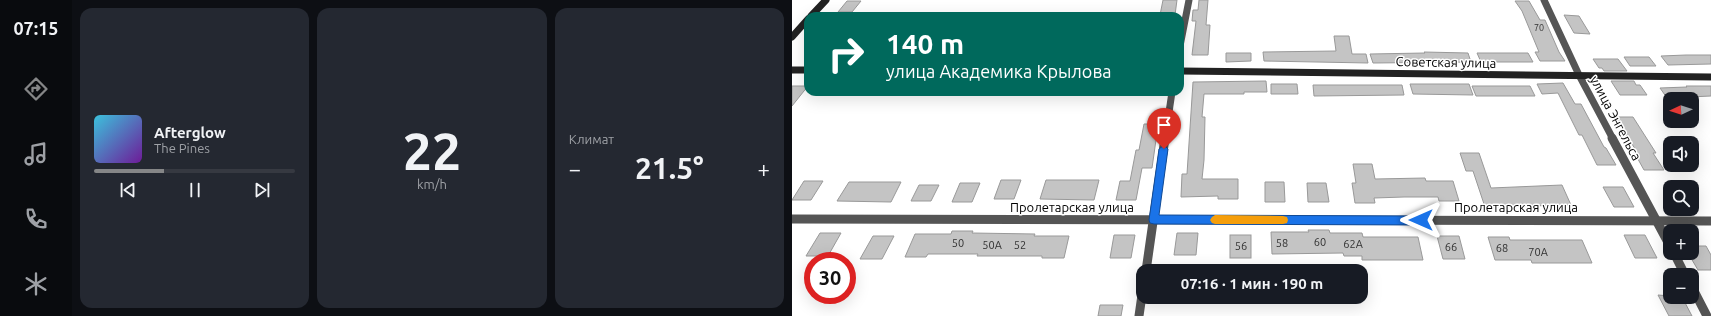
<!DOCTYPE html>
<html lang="ru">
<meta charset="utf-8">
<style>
:root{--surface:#171b24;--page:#242831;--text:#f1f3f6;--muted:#9ea1a6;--line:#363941;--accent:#858687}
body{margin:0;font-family:Ubuntu,sans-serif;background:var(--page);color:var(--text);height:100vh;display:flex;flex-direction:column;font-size:15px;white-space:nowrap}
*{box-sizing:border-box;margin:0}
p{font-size:13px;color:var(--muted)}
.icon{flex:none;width:22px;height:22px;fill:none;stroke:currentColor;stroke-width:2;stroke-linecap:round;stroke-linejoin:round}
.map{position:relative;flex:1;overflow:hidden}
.sheet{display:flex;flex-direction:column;gap:8px;padding:8px;background:#0d0f14;width:720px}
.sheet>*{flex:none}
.banner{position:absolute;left:12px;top:12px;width:380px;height:84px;border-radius:12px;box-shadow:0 4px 16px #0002;background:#00695c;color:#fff;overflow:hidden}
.needle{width:26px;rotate:266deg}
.tools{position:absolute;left:871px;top:92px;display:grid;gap:8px}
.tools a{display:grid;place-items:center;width:36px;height:36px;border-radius:8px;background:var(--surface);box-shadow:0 4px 16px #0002;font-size:20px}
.speed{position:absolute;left:12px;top:252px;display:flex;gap:8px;font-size:20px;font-weight:700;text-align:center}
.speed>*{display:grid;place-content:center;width:52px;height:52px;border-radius:50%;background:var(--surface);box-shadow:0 4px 16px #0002;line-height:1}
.speed .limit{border:6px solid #d22;background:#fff;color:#111}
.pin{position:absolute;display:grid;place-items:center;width:34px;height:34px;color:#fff;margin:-41px -17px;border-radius:50% 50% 50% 0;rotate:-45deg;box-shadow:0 0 4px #0007}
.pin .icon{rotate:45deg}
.me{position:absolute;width:44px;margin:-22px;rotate:270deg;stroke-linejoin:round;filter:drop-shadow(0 0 3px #0008)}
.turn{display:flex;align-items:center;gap:14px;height:84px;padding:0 16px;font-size:18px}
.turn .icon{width:52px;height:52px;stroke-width:2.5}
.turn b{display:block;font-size:28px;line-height:34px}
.big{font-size:30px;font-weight:600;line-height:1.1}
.sheet .widget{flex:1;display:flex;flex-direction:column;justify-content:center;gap:6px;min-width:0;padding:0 14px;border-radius:12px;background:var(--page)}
.sheet .dial{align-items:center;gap:0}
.dial b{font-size:52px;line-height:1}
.song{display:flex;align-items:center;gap:12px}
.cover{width:48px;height:48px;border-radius:6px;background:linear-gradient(135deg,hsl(190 70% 55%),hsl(280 70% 35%))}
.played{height:4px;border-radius:2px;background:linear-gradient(90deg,var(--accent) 35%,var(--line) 35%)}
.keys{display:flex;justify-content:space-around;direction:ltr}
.heat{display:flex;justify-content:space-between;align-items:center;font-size:22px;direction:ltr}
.sheet .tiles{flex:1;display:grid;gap:8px;grid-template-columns:repeat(3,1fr)}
.trip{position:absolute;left:344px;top:264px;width:232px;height:40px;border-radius:12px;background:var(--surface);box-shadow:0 4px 16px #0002;font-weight:600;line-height:40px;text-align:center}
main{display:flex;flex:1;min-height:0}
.dock{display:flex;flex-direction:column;width:72px;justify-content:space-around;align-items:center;background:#090b0e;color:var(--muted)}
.dock .icon{width:28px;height:28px}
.dock .selected{color:var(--accent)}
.dock b{font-size:18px;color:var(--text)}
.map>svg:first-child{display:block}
.building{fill:#c4c4c4;stroke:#999}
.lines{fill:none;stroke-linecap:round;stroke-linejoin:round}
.street-far1{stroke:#555;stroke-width:7}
.street{stroke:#555;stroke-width:9}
.secondary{stroke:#222;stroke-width:7}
.route{fill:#1a73e8;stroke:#114b97}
.slow{fill:#f59e0b}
.labels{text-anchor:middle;stroke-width:3;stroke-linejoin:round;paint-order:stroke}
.far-number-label{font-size:9px;fill:#313131}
.number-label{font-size:11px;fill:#313131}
.street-label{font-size:13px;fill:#000;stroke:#fff}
</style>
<main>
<nav class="dock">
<b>07:15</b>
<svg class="icon selected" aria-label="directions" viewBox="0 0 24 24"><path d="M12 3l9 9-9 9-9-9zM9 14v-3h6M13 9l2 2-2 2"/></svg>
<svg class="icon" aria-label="music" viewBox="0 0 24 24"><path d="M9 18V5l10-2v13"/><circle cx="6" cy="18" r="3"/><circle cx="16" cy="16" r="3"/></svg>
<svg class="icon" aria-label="phone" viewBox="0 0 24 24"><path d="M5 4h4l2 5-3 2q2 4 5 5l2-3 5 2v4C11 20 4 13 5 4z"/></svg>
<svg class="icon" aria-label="climate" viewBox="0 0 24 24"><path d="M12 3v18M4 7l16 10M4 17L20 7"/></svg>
</nav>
<section class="sheet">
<div class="tiles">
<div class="widget">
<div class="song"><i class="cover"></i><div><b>Afterglow</b><p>The Pines</p></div></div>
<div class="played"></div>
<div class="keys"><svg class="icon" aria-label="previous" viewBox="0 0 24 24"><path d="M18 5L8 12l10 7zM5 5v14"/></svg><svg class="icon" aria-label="pause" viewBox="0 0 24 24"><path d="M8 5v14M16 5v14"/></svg><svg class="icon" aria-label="next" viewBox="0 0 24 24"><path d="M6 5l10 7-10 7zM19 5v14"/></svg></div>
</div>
<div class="widget dial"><b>22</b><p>km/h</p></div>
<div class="widget"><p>Климат</p>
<div class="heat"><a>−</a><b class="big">21.5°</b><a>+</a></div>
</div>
</div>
</section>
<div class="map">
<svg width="919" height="316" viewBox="0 0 919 316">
<rect width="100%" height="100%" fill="#fff"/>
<g class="building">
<polygon points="371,0 385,0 383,15 368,15"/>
<polygon points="407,0 416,0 414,25 418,25 416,55 400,55 404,21 400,21 401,10 406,10"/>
<polygon points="55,1 69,1 60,12 46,12"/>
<polygon points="723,1 737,1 748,20 753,20 767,52 773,61 748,61 743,52 747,52 730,11"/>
<polygon points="772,15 787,16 798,34 782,33"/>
<polygon points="542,36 557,36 560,54 574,54 576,63 472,61 471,52 544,51"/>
<polygon points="632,52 676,53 679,62 581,63 578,54 633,53"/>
<polygon points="434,53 459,53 459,61 434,62"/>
<polygon points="685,53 736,53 741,62 689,62"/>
<polygon points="894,55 919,55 919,64 876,65 869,56"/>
<polygon points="832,57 857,57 864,66 838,66"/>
<polygon points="801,59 826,59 835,71 812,71 810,68 807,68"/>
<polygon points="474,81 475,92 452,92 452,94 412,94 410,117 413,117 412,160 410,179 446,179 446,199 426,199 426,196 389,197 390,174 395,174 401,82"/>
<polygon points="819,81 842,81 844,85 848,85 855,95 828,95"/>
<polygon points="771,83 783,104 789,104 812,147 814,148 824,165 805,165 790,135 787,135 766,93 750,94 745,84"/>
<polygon points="479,84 505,84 506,94 479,94"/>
<polygon points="618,84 677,84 681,95 621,94"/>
<polygon points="521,85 610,85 612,95 522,96"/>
<polygon points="0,86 16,86 0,106"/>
<polygon points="680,86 738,86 743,96 684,96"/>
<polygon points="894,86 919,86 919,96 875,98 868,88 895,87"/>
<polygon points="823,117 841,117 864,153 861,153 872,170 852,170 842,152 845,152"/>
<polygon points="352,124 369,124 367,140 364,140 360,168 350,168 344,200 324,200 328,181 338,181 344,150 347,150"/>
<polygon points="668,153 687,153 699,188 770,185 779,205 693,207 681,171 674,171"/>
<polygon points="561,164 580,164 583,179 633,178 634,181 661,181 667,201 647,201 646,197 612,197 582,198 583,203 563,203 560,183 564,183"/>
<polygon points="209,180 229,180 222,199 202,199"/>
<polygon points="254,180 307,180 302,200 248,199"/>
<polygon points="12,181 31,181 19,200 0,200"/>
<polygon points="57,182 109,182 99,202 45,201"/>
<polygon points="473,182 492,182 493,202 473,202"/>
<polygon points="168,183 188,183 180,202 160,202"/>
<polygon points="515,183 534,183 537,202 516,202"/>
<polygon points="127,185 147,185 139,201 119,201"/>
<polygon points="811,187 831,187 842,207 822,207"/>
<polygon points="516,230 537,230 538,233 570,233 571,237 626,237 631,260 570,260 570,256 552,256 551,253 480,254 479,232 517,232"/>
<polygon points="160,231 181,231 180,233 243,234 242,236 277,236 272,258 250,258 250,256 185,256 186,254 136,254 134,257 113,257 123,234 159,234"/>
<polygon points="28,233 49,233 36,256 14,256"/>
<polygon points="385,233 406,233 404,255 382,255"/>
<polygon points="322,235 343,235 339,258 318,258"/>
<rect x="438" y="235" width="21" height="23"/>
<polygon points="832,235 853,235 865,258 843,258"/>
<polygon points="81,236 102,236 90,259 68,259"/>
<polygon points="645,236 667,236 673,259 651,259"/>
<polygon points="696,237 717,237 718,240 790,240 800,263 740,263 739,260 703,260"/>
<polygon points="900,246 914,246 919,255 919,270 906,270 896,253 900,253"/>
<polygon points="866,295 890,297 900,316 877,316"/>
<polygon points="308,305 331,305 329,316 306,316"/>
</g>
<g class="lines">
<g class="street-far1">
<polyline points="752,0 787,75 821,139"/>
<polyline points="388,46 397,0"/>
<polyline points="373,139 380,92"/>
</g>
<g class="street">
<polyline points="820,138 878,246"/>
<polyline points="0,219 919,221"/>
<polyline points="882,253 893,275"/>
<polyline points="354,271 373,138"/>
<polyline points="900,287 915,316"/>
<polyline points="347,316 351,288"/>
</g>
<g class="secondary">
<polyline points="19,16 34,0"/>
<polyline points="0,37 16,19"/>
<polyline points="0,70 16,70"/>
<polyline points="388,71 919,77"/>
</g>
</g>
<polygon class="route" points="372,145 376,149 367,215 629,216 633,217 634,220 633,223 629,225 362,224 358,223 357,220 367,149"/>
<polygon class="slow" points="423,215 491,216 495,217 496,220 495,223 491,224 423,224 420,223 418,220 420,217"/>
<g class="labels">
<g class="far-number-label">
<text x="747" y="31">70</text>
</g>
<g class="number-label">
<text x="528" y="246">60</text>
<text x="166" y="247">50</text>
<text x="490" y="247">58</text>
<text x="561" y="248">62А</text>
<text x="200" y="249">50А</text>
<text x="228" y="249">52</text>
<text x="449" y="250">56</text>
<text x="659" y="251">66</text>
<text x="710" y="252">68</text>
<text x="746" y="256">70А</text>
</g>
<g class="street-label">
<text transform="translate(654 62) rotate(1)" y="5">Советская улица</text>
<text transform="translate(824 118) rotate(62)" y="5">улица Энгельса</text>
<text x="280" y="212">Пролетарская улица</text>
<text x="724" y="212">Пролетарская улица</text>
</g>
</g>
</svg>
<div class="tools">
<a><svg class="needle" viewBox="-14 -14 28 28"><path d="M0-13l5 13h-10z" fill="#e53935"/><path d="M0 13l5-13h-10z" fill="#9ea1a6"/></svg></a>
<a><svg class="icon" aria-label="sound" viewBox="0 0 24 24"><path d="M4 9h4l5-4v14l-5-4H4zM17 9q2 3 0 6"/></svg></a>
<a><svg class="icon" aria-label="search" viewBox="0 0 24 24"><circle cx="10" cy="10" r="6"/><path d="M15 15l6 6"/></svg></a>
<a>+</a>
<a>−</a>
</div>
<div class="speed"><div class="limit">30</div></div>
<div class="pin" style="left:372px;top:149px;background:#d93025"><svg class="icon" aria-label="arrive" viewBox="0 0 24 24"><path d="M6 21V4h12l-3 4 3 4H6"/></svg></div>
<svg class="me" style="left:629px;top:220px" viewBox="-20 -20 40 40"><path d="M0-17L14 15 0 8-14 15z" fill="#1a73e8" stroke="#fff" stroke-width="4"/></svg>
<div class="trip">07:16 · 1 мин · 190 m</div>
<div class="banner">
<div class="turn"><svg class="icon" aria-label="right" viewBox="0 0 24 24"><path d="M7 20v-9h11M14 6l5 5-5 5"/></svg><div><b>140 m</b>улица Академика Крылова</div></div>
</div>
</div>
</main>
